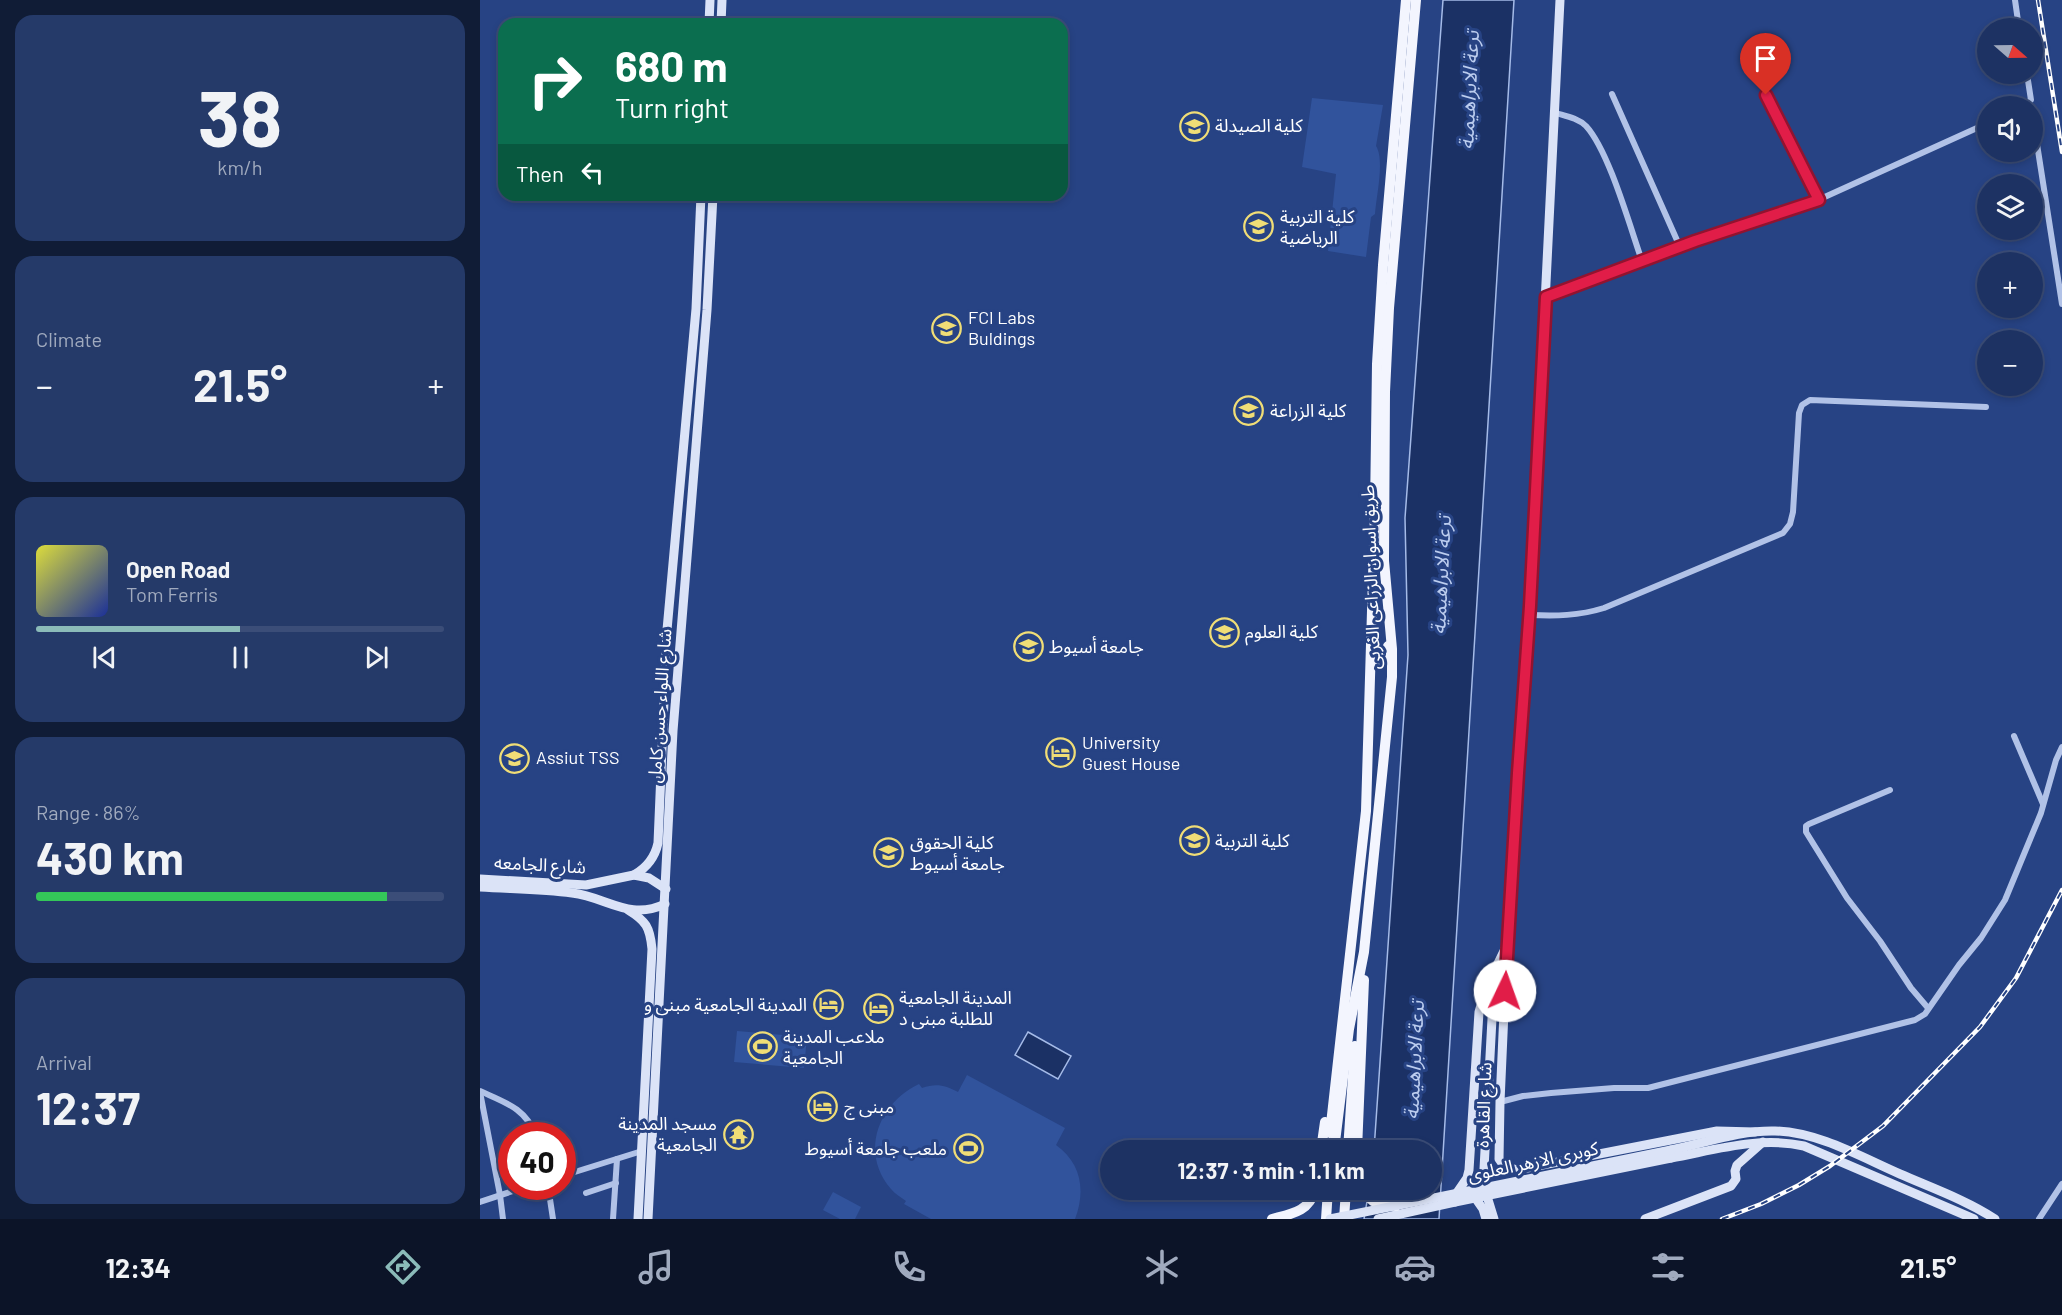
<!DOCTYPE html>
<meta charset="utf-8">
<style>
:root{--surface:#1d3263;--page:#253a69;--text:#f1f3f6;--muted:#a0aabe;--line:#3b4d78;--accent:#8bbbb9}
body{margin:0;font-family:Barlow,"Noto Sans Arabic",sans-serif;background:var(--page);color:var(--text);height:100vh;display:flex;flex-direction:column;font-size:22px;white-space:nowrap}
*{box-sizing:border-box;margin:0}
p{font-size:20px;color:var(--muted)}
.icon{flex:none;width:33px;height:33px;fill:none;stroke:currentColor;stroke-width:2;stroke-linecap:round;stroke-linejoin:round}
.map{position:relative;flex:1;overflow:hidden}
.side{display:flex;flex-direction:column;gap:15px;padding:15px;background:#101c36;width:480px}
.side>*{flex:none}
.banner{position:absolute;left:18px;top:18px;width:570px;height:183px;border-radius:18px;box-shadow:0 3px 9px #0003,0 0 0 2px var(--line);background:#0b6e4f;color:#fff;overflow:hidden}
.needle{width:39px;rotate:110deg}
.fabs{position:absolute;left:1497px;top:18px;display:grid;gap:12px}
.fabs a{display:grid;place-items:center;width:66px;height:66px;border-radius:50%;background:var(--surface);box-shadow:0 3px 9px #0003,0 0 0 2px var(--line);font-size:30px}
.speed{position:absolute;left:18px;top:1122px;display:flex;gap:12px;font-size:30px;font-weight:700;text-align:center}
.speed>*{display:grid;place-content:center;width:78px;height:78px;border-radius:50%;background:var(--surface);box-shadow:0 3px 9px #0003,0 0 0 2px var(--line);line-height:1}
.speed .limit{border:9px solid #d22;background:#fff;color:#111}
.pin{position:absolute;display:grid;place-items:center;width:51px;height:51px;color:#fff;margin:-62px -26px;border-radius:50% 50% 50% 0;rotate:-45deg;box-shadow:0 0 6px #0007}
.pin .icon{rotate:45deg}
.me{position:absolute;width:66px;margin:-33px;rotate:3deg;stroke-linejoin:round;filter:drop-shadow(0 0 4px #0008)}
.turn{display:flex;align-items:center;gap:21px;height:126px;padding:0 18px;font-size:27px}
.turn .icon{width:78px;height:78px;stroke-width:2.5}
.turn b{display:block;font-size:42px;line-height:51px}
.then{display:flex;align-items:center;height:57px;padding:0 18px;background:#0003;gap:12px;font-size:22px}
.big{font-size:45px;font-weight:700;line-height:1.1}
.side .card{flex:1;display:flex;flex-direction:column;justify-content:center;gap:9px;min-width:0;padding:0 21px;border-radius:18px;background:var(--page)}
.side .dial{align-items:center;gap:0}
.dial b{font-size:78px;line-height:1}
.song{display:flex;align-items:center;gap:18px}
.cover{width:72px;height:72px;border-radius:9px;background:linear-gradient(135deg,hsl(60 70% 55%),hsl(230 70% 35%))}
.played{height:6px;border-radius:3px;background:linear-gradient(90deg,var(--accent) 50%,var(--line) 50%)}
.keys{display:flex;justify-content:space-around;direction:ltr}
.heat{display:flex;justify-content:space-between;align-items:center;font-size:33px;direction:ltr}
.charge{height:9px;border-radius:4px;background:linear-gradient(90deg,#34c759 86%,var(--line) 0)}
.trip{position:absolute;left:620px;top:1140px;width:342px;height:60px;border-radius:30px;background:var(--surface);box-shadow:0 3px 9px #0003,0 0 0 2px var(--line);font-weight:700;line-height:60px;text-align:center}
.tab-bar{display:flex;height:96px;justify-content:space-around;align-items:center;background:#0c1428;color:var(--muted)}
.tab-bar .icon{width:42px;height:42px}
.tab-bar .current{color:var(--accent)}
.tab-bar b{font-size:27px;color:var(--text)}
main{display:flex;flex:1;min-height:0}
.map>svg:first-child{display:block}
.green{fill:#31539c}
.water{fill:#1b3165;stroke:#a5bbe8;stroke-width:1.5}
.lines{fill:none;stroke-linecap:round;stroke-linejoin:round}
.street{stroke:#b1c2e7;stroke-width:6}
.secondary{stroke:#dbe3f7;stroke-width:9}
.primary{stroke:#f3f5fe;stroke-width:10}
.rail-casing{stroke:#fff;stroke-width:4.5}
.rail{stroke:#274384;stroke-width:2;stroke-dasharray:7;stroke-linecap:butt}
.secondary-bridge{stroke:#dbe3f7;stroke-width:9}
.route-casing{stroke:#92132f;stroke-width:15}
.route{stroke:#e11d48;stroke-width:10}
.labels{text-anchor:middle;stroke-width:6;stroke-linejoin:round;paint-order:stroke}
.poi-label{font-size:18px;fill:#fff;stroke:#274384;text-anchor:start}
.street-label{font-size:18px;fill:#fff;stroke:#274384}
.water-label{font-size:20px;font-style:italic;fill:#bccdef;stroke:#274384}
</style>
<main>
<section class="side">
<div class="card dial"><b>38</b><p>km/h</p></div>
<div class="card"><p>Climate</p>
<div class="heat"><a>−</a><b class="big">21.5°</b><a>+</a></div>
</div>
<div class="card">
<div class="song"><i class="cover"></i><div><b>Open Road</b><p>Tom Ferris</p></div></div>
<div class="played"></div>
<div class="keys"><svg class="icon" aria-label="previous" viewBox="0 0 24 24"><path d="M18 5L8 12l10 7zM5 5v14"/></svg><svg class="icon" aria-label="pause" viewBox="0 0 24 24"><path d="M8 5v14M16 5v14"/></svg><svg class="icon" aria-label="next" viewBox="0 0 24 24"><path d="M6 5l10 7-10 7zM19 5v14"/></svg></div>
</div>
<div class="card"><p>Range · 86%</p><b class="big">430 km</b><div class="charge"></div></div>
<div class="card"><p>Arrival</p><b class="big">12:37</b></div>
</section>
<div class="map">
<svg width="1582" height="1219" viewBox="0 0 1582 1219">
<rect width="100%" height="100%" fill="#274384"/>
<g class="green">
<path d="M832,98l71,7 -7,41c9,14 0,51 -1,68l-4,3 -5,40 -38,-6 8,-77 -34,-7z"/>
<polygon points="257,1031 327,1037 324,1068 254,1062"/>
<path d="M487,1075l98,53 -9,17c25,18 30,45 19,74h-144l-27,-15 2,-3c-5,-4 -11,-7 -15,-12 -32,-37 -12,-86 28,-105l3,4c14,-5 23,-3 36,4z"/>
<polygon points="353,1192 381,1207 375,1219 360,1219 343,1210"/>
</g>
<g class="water">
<polygon points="963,0 1034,0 959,1219 884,1219 889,1190 951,1190 951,1150 894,1150 928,655 925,518"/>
<polygon points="548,1032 591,1056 578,1079 535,1055"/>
</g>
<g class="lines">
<g class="street">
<polyline points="1535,0 1539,28"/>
<polyline points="1132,94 1200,247"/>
<polyline points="1286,95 1339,200"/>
<polyline points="1542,106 1551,100 1547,74"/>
<polyline points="1552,112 1582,304"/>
<path d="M1076,113c10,3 22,5 30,13 23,25 44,101 56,135"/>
<polyline points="1066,297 1215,241 1338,200 1508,123"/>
<path d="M1050,615c26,1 48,1 74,-7l179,-75 7,-9 3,-12 6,-99 3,-8 8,-5 176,7"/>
<polyline points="1534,736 1563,804"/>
<polyline points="1410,790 1329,824 1326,826 1326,832 1367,898 1400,941 1431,988 1448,1008"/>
<path d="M0,1091c24,11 46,17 56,45"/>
<polyline points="0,1092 20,1195 23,1219"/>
<polyline points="1020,1102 1043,1096 1071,1093 1134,1088 1168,1088 1435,1020 1445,1014 1479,965 1501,938 1525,900 1561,813 1576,760 1582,747"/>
<polyline points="82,1176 162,1151"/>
<polyline points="68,1186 73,1219"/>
<polyline points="106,1193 136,1183"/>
<polyline points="0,1202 48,1186"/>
<polyline points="133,1219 137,1159"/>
<polyline points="1559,1219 1582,1184"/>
</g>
<g class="secondary">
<polyline points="1080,0 1050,606 1027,944 1020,1102 1019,1159 1024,1166 1037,1170 1237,1131 1275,1132"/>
<polyline points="229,24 230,0"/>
<polyline points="241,24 242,0"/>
<path d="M154,875c14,-8 21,-18 24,-32l9,-213 29,-321 5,-114"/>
<polyline points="0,879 106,885 154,875 169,878 186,889"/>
<path d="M0,887c31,2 62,2 92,6 35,4 57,28 93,11"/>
<path d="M148,910c18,11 22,17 24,39l-14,270"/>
<path d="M1191,1150c34,-7 70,-20 104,-19 43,1 86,26 125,43 32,14 66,26 95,45"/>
<path d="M1191,1158c44,-8 88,-22 133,-12l170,73"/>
<polyline points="976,1194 987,1178 989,1170 999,1012 1006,988 1025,949"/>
<polyline points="996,1199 1003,1209 1006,1219"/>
<polyline points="168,1219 193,731 227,310 233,195"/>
<polyline points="898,1219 975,1202"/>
<polyline points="1014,1219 1006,1193 1004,1169 1013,1000 1018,984 1025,970"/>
<polyline points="1165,1219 1251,1186 1256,1179 1255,1171 1257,1165 1283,1142"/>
</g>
<g class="primary">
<polyline points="892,647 896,658 900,661 906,657 908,646"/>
<polyline points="850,1133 886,811 895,511 897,364 903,265 926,0"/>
<polyline points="841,1150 845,1122"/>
<polyline points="854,1150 869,1029 884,952 912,677 912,649 904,561 905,392 909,308 936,0"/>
<polyline points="868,1150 875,1046"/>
<polyline points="877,1150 884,980"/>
<polyline points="881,1190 893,1201 916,1206"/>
<path d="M792,1219c19,-5 37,-7 43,-29"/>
<polyline points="846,1219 848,1190"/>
<polyline points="864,1219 866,1190"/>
</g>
<defs>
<g id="rail">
<polyline points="1558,0 1582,152"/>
<polyline points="1242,1219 1281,1204 1319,1185 1350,1166 1403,1126 1500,1027 1536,978 1582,890"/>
</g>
</defs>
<use href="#rail" class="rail-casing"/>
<use href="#rail" class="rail"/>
<g class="secondary-bridge">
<polyline points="975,1202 1191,1158"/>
<polyline points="850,1219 1191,1150"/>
</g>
</g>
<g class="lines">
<defs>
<polyline id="route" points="1025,991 1038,773 1050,606 1066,297 1215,241 1339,200 1286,95"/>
</defs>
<use href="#route" class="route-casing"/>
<use href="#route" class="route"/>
</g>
<defs>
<symbol id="school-ring" viewBox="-11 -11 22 22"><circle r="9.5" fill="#274384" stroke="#f0dd76" stroke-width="1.5"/><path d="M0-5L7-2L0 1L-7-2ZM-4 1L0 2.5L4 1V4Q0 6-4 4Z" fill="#f0dd76"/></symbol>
<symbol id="university-ring" viewBox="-11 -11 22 22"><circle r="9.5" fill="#274384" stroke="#f0dd76" stroke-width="1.5"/><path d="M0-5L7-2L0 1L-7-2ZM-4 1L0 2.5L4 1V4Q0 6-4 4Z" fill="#f0dd76"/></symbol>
<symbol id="hotel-ring" viewBox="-11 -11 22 22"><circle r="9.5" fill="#274384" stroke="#f0dd76" stroke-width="1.5"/><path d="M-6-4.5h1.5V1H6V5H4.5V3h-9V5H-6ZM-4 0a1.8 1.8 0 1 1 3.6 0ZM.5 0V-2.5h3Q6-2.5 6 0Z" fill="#f0dd76"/></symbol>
<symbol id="stadium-ring" viewBox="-11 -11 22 22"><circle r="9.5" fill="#274384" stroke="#f0dd76" stroke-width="1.5"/><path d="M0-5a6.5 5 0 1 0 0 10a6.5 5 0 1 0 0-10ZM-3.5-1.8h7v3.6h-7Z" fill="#f0dd76"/></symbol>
<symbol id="temple-ring" viewBox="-11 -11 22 22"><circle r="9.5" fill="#274384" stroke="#f0dd76" stroke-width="1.5"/><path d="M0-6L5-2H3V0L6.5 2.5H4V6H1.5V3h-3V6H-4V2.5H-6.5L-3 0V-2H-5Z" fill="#f0dd76"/></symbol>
</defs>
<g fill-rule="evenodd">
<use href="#school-ring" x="698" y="110" width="33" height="33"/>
<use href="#university-ring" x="762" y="210" width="33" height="33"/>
<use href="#university-ring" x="450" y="312" width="33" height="33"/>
<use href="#university-ring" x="752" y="394" width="33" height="33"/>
<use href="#university-ring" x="728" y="616" width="33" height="33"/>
<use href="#university-ring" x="532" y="630" width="33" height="33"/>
<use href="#hotel-ring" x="564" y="736" width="33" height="33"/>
<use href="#school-ring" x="18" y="742" width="33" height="33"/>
<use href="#university-ring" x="698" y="824" width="33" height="33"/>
<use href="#university-ring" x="392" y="836" width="33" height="33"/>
<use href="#hotel-ring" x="332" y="988" width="33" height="33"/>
<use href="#hotel-ring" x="382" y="992" width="33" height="33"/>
<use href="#stadium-ring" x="266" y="1030" width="33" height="33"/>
<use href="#hotel-ring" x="326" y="1090" width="33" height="33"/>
<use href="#temple-ring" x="242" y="1118" width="33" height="33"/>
<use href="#stadium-ring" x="472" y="1132" width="33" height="33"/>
</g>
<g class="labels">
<g class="poi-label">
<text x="735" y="132">كلية الصيدلة</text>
<text x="800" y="223">كلية التربية<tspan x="800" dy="21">الرياضية</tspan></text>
<text x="488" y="324">FCI Labs<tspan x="488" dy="21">Buldings</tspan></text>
<text x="790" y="417">كلية الزراعة</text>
<text x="765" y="638">كلية العلوم</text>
<text x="569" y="653">جامعة أسيوط</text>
<text x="602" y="749">University<tspan x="602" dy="21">Guest House</tspan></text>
<text x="56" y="764">Assiut TSS</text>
<text x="735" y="847">كلية التربية</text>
<text x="430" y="849">كلية الحقوق<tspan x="430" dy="21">جامعة أسيوط</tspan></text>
<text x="419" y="1004">المدينة الجامعية<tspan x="419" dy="21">للطلبة مبنى د</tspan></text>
<text x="327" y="1011" text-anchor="end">المدينة الجامعية مبنى و</text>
<text x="303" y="1043">ملاعب المدينة<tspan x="303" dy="21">الجامعية</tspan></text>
<text x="364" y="1113">مبنى ج</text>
<text x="237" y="1130" text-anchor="end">مسجد المدينة<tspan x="237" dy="21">الجامعية</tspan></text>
<text x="467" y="1155" text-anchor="end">ملعب جامعة أسيوط</text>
</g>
<g class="street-label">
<text transform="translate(891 577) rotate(-92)" y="6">طريق اسوان الزراعى الغربى</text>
<text transform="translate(180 706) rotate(-86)" y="6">شارع اللواء حسن كامل</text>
<text transform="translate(60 865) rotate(3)" y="6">شارع الجامعه</text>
<text transform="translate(1004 1105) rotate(-88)" y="6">شارع القاهرة</text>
<text transform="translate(1053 1162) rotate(-12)" y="6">كوبرى الازهر العلوى</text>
</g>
<g class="water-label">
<text transform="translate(989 90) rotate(-87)" y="7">ترعة الابراهيمية</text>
<text transform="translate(961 575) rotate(-87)" y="7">ترعة الابراهيمية</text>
<text transform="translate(934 1060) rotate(-87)" y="7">ترعة الابراهيمية</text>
</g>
</g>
</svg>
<div class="fabs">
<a><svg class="needle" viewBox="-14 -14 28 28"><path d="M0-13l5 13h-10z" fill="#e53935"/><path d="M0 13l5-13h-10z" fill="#a0aabe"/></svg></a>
<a><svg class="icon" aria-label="sound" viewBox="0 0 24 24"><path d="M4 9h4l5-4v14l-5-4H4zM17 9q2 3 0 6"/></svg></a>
<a><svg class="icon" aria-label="layers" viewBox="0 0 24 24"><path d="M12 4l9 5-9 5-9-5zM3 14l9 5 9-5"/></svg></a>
<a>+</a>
<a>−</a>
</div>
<div class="speed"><div class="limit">40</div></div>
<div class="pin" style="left:1286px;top:95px;background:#d93025"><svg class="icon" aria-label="arrive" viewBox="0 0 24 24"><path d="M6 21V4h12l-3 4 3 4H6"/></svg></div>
<svg class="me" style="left:1025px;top:991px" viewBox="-20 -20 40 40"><circle r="19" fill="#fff"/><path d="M0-13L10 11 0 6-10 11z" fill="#e11d48"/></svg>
<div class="trip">12:37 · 3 min · 1.1 km</div>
<div class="banner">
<div class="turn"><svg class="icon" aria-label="right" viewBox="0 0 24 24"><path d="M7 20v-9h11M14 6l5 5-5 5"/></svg><div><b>680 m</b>Turn right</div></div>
<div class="then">Then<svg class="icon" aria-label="left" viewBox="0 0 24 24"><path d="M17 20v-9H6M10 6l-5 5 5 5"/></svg></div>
</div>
</div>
</main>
<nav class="tab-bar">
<b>12:34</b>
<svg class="icon current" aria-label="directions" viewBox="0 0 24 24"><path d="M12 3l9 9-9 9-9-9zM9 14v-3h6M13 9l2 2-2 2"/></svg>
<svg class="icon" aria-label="music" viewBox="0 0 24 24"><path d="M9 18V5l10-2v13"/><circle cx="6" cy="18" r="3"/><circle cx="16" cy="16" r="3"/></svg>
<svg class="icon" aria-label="phone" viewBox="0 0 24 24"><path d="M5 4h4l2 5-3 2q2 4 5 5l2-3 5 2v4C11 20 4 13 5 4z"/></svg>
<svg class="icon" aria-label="climate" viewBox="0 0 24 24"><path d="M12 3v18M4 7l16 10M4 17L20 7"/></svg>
<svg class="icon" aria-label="car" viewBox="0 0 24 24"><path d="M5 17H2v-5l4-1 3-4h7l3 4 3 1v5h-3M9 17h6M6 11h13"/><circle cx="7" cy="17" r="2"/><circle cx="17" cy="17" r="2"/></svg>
<svg class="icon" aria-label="filters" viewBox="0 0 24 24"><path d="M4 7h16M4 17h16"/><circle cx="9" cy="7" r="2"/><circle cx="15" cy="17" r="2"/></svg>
<b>21.5°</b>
</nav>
